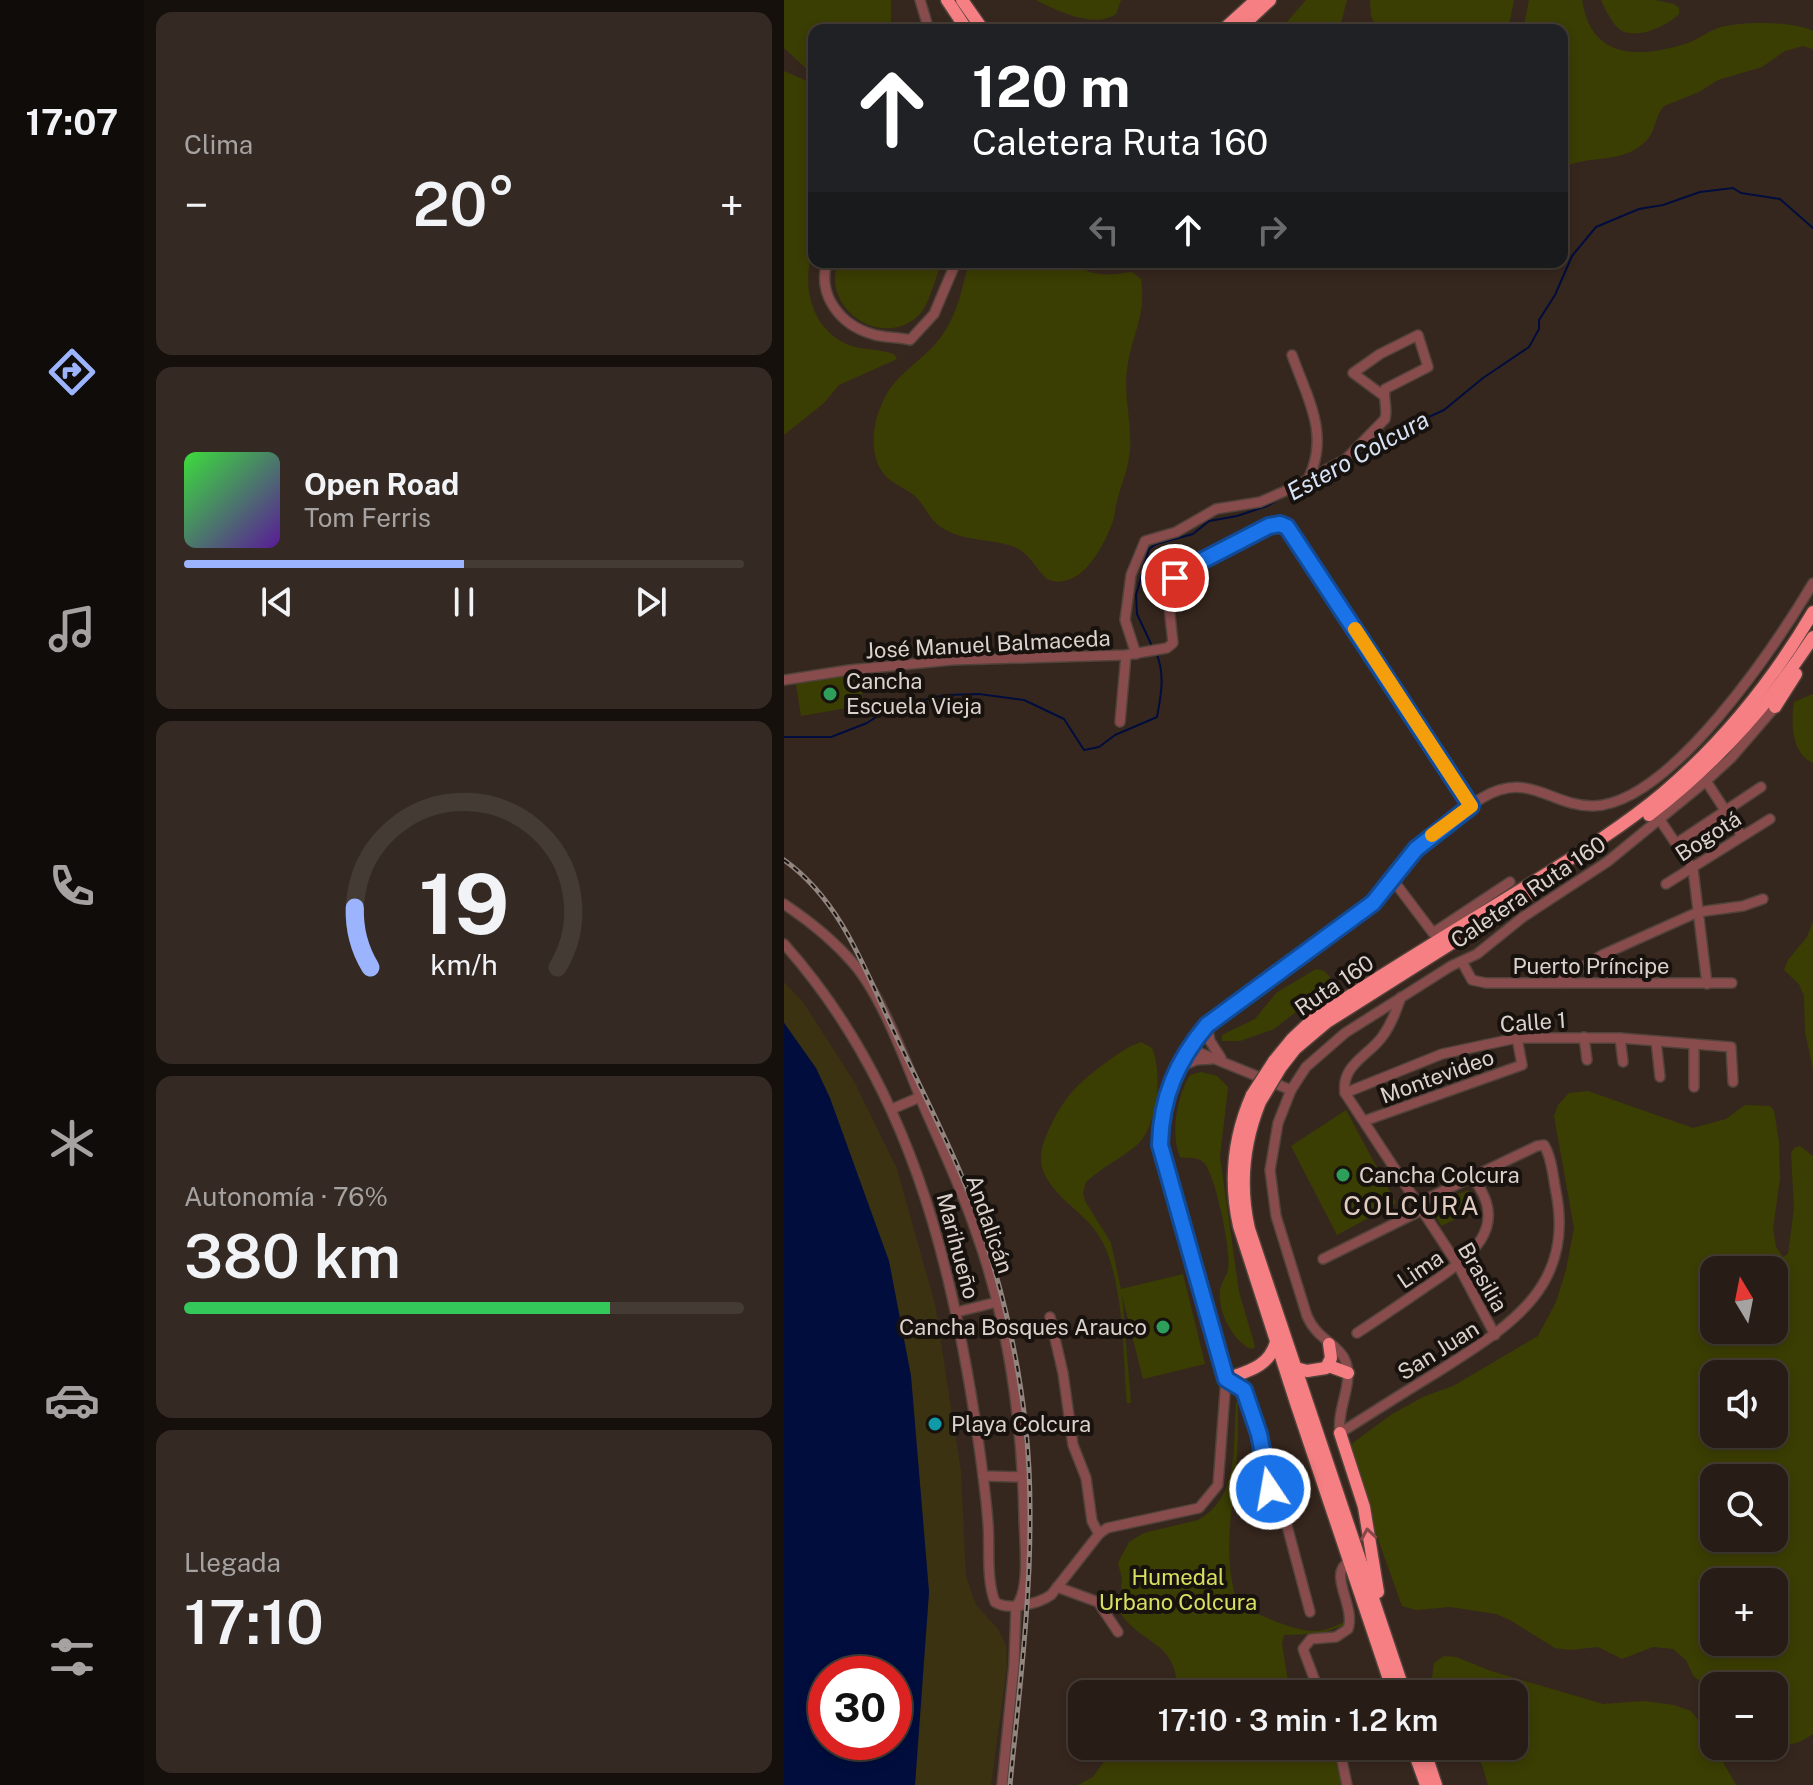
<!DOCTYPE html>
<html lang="es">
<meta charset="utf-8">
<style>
:root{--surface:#281d16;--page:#342a23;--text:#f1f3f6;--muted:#a5a2a1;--line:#443b35;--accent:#9bb4fd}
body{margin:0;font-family:"Public Sans",sans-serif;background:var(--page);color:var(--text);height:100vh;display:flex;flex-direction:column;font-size:30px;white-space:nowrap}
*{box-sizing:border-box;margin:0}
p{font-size:26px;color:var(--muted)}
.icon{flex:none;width:44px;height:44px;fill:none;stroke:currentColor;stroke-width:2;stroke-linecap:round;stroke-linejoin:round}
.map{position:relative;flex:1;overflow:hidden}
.details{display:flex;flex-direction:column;gap:12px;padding:12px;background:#16100c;width:640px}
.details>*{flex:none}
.hud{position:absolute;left:24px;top:24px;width:760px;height:244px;border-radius:16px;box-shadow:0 4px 12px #0003,0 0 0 2px var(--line);background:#202124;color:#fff;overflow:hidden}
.needle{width:52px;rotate:350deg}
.buttons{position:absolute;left:916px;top:1256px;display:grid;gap:16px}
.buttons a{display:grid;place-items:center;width:88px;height:88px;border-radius:16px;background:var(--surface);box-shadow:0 4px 12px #0003,0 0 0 2px var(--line);font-size:40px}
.speed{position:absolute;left:24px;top:1656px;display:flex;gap:16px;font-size:40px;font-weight:700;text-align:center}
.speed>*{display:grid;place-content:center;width:104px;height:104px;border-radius:50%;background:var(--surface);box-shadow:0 4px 12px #0003,0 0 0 2px var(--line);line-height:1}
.speed .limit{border:12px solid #d22;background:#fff;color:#111}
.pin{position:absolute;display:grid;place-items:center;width:68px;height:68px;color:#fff;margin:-34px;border:4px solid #fff;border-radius:50%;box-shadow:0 2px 8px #0007}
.me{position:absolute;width:88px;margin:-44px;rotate:348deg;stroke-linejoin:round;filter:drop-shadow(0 0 6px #0008)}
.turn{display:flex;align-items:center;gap:28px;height:168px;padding:0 32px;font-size:36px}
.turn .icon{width:104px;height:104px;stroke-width:2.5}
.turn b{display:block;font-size:56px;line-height:68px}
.lanes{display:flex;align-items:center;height:76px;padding:0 32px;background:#0003;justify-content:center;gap:40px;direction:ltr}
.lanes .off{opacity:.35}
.big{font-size:60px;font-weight:600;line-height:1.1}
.details .tile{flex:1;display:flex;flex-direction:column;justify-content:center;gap:12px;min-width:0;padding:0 28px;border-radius:16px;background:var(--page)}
.details .dial{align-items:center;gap:0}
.dial svg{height:208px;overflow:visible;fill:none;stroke:var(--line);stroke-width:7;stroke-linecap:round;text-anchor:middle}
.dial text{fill:var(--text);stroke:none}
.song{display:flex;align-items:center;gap:24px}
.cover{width:96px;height:96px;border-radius:12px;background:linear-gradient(135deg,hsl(120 70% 55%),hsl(270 70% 35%))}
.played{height:8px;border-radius:4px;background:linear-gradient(90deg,var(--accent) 50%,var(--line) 50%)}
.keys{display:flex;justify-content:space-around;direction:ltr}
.heat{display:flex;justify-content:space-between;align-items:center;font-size:44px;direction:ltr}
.charge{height:12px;border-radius:6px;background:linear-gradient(90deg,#34c759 76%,var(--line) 0)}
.trip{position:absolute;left:284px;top:1680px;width:460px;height:80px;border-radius:16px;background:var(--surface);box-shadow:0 4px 12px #0003,0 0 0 2px var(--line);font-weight:600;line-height:80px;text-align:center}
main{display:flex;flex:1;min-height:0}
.tabs{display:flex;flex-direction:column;width:144px;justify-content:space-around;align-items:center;background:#100c09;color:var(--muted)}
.tabs .icon{width:56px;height:56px}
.tabs .active{color:var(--accent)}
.tabs b{font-size:36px;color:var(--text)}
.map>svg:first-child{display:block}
.green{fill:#3b3e03;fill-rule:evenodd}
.sand{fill:#3a3211}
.water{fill:#000d3d;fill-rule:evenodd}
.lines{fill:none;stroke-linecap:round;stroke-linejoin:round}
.stream{stroke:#000d3d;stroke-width:2}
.minor-casing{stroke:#51423a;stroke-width:12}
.highway-casing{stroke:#51423a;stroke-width:15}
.minor{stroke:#884c4d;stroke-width:9}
.highway{stroke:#f57f83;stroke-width:12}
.rail-casing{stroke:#92857f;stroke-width:5}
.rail{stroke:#18120e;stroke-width:2;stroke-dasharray:6;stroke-linecap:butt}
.highway-bridge-casing{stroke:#51423a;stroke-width:15;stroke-linecap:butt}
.highway-bridge{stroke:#f57f83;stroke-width:12}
.oneway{stroke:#864848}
.route-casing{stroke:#114b97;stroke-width:20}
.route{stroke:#1a73e8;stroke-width:14}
.slow{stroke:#f59e0b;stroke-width:14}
.leisure-dot{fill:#2e9e5b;stroke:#18120e;stroke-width:3}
.culture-dot{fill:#0f9aa8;stroke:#18120e;stroke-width:3}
.labels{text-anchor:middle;stroke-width:8;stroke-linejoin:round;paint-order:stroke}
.street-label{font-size:22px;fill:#dcd2cd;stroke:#18120e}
.poi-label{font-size:22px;fill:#dcd2cd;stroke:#18120e;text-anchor:start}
.park-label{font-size:22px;fill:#d8e060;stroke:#18120e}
.water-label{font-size:24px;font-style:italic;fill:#d6e2f6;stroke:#18120e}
.quarter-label{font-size:26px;letter-spacing:2px;fill:#dfcbc0;stroke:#18120e}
</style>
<main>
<nav class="tabs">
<b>17:07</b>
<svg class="icon active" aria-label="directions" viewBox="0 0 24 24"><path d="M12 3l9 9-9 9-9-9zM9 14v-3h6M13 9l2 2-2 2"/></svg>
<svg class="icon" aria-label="music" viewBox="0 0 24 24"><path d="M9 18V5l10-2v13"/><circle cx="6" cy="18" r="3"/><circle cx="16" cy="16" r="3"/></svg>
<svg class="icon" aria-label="phone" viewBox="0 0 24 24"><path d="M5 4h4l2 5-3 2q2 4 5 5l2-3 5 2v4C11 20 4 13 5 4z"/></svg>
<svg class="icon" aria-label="climate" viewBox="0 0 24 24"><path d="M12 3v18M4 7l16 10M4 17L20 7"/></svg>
<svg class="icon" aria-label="car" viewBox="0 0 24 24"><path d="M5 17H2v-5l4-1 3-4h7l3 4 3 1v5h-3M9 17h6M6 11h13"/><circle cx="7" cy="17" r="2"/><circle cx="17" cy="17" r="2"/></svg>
<svg class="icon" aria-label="filters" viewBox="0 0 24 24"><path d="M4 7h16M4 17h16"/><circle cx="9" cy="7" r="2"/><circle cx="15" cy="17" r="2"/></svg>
</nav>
<section class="details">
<div class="tile"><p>Clima</p>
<div class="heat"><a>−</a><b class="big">20°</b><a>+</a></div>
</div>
<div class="tile">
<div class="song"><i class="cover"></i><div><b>Open Road</b><p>Tom Ferris</p></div></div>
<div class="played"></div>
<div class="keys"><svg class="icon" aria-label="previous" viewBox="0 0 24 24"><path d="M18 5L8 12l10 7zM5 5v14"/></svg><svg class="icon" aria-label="pause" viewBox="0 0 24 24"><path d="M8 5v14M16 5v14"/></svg><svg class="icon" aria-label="next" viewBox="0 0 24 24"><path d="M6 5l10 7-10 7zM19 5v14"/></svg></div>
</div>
<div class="tile dial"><svg viewBox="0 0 100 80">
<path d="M14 69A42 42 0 1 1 86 69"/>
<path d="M14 69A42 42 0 0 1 8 46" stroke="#9bb4fd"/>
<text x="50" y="56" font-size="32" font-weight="700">19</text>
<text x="50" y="72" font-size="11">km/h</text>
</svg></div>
<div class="tile"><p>Autonomía · 76%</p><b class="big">380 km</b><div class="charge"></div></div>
<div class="tile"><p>Llegada</p><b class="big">17:10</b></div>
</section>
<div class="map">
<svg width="1029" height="1785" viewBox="0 0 1029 1785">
<rect width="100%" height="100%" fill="#36271e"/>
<g class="green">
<path d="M0,0h107v30h-77v217c-13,34 -5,78 30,96 16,8 34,5 50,11l3,5 -58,26 -15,18 -40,32v-364l23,10 5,-3 -1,-5 -27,-25z"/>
<path d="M252,0h85l-5,14c-22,15 -59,-3 -80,-14z"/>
<polygon points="522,0 563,0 555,30 496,30"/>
<polygon points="586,0 730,0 724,30 594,30 587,16"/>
<path d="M745,0h53c9,61 59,58 106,43 11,-4 22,-13 33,-16 24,-6 70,-6 92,4v18l-10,-3 -18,5 -23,16 -44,13 -19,12 -35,14c-9,9 -8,24 -17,34 -23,25 -58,14 -85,28v-138h-39z"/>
<path d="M817,0h54l19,4 5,4v6c-12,12 -45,28 -61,14 -7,-7 -13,-19 -17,-28z"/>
<path d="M54,262h104c-6,13 -13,43 -22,52 -36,37 -99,-4 -82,-52z"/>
<path d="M185,262h105c16,16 37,13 58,10l9,7c5,35 -7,52 -13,84 -6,29 4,57 2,86 -1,17 -7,31 -12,48 -2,7 -3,16 -5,24 -9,25 -33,72 -66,58 -13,-11 -17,-27 -35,-33 -24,-8 -54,-4 -75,-22 -8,-7 -12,-17 -19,-25 -9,-10 -24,-13 -34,-25 -21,-25 -7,-74 14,-95 15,-16 36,-29 47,-48 13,-20 18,-46 24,-69z"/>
<polygon points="74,673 80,705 17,716 12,684"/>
<path d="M1029,694v69c-22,-10 -22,-39 -19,-61z"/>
<polygon points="1029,922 1029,1069 1021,1032 1020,996 1015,984 1000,970 1004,960 1023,937"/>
<polygon points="532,969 540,971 546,977 545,986 490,1029 456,1041 438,1041 438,1035 471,1019 492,993"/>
<path d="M357,1042l11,6c10,24 7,75 -14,96 -16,14 -36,23 -52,38l-3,11 2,8 26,42 10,46 62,-15 22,90 -62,15 -21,-84 9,108h-4c-4,-48 -3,-101 -18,-146 -14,-43 -47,-49 -64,-82 -7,-14 -4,-27 2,-41 15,-34 27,-48 57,-70 12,-9 23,-17 37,-22z"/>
<path d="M417,1072l16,4 11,11 -8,70 19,135 15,51 1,4 -4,2c-18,-8 -33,-37 -31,-57 0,-9 7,-15 8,-23 4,-16 -13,-98 -25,-107 -6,-6 -15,-3 -23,-5 -10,-23 -3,-61 10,-82z"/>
<path d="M804,1091l105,37 33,-9 19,-14 25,1 4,5 5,31 1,36 -7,51 3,18 7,10 5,-3 6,-46 -3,-55 3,-5 6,-2 13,10v578c-12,8 -24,14 -39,9v-57h-60v3l-20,-12 -8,-17 -13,-11 -20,-2 -31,12 -24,-12 -28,3 -15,-2 -45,-28 -14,-6 -46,-7 -34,3 -14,-4 -27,-75 -25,-86 42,-31 33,-18 28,-10 85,-50 18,-34 10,-32 8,-42 -20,-112 4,-11 11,-12zM930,1270h60v60h-60zM930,1374h60v60h-60zM930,1478h60v60h-60zM930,1582h60v60h-60z"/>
<polygon points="562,1110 612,1203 553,1235 507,1146"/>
<polygon points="684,1190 693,1209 657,1226 647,1206"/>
<path d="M452,1402h2c0,23 0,46 -2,69 -5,44 -13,87 1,131 15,11 59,30 78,29 13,0 26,-8 37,-12l1,3 -33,12 -36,1 -2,9 8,50h-112c-1,-56 -35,-46 -59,-83l3,-32 -4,-16 11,-21 15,-9 54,-13c42,-22 35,-77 38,-118z"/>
<polygon points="660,1656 672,1657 707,1671 819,1704 860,1701 890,1705 907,1711 928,1738 930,1746 952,1785 704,1785 698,1765 687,1746 730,1746 730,1694 646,1694 650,1663"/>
<polygon points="331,1746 531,1746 557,1766 566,1785 294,1785 309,1777"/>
</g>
<polygon class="sand" points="0,982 19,1002 71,1083 113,1169 151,1304 177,1471 182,1576 192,1605 214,1629 222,1645 223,1666 207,1785 131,1785 145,1592 127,1376 105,1261 32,1068 0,1022"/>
<path class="water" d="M0,1023l32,45 14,30 59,163 22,115 18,216 -14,193h-131zM42,1674h68v68h-68z"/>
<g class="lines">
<g class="stream">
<polyline points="566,461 593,443 624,433 636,421 660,410 699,378 745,347 755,329 755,320 771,295 788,256 812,227 855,209 879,205 916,192 949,188 957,193 996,199 1029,228"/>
<polyline points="368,646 353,614 352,595 365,549 372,544 409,534 425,521 453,516 483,506 500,496"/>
<path d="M0,737h47l36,-14 23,-15 55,-13 34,-1 45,6 40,19 20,31 15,-3 16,-12 42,-18c4,-21 8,-42 0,-62"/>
</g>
<defs>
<g id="minor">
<polyline points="136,0 145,30"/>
<path d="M43,262c-10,34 14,63 45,72 12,4 26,3 38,6l24,-26 22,-52"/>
<path d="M508,355c16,45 38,79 16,125"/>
<path d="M352,654l-11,-34 6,-45 14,-34 31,-9 40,-23 44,-7 32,-14 54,-29 39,-40c3,-11 -2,-19 0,-30l43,-22 -10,-32 -38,19 -27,19 31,23"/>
<polyline points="0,680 65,670 168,660 342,655 383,648 389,643 384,597 391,578 398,571 485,526 496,524 506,530 687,806"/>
<polyline points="336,722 342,655"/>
<polyline points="922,781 958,836"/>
<polyline points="876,820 909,869 923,984"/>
<polyline points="893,843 977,787"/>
<polyline points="609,880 649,933 726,882"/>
<polyline points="882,884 986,819"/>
<path d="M0,904c24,16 50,37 69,59 30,34 54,103 72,146 18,41 37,81 51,123 33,92 46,188 48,285 0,23 7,72 -8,89l-2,59 -12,120"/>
<path d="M0,944c124,139 168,315 194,495 4,28 8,56 10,84 2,25 -2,56 7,79 13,9 43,2 56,-7l48,-61 8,-6 92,-20 19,-23 8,-106 -66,-234c0,-48 17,-84 47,-120 36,-27 72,-53 108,-79 20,-14 41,-28 59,-44 14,-12 21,-29 33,-43 19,-23 49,-46 75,-61 47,-28 68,8 111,8 78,-2 183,-161 220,-223"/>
<polyline points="678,962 688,980 702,983 948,983"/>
<polyline points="773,983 818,955 914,912 959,906 979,899"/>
<path d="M617,997c-5,14 -10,28 -19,40 -14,19 -41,28 -37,56l113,172 37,70"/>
<polyline points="423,1025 426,1041 437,1058"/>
<polyline points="800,1037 803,1060"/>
<polyline points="836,1038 839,1062"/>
<polyline points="872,1041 876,1077"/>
<polyline points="404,1048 507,1090"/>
<polyline points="393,1068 412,1060 428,1059"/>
<polyline points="910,1087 910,1044"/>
<polyline points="561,1093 658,1054 733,1038 836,1038 947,1047 949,1082"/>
<polyline points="108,1109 136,1097"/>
<polyline points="580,1121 738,1065 733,1038"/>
<path d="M634,1203l119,-57 7,-1c8,13 9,32 12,47 19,96 -47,134 -117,179 -33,20 -66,41 -99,62 -4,-25 16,-52 4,-75 -9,-16 -27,-19 -37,-42l-31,-100 -6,-46 8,-47 13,-33 15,-23 39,-34 106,-67 26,-12 46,-37 84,-55 99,-81 25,-23 44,-51"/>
<polyline points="539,1259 638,1210"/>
<polyline points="173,1312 213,1302"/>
<polyline points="266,1317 279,1373 289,1445 302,1478 308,1521 315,1534"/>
<path d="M573,1333c23,-15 45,-30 67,-45 40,-27 91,-58 48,-111"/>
<polyline points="442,1379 460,1390 467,1408 486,1489 502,1522 526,1612"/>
<polyline points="199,1476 239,1477"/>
<polyline points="273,1587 314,1602 334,1632"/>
<path d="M536,1694l-17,-45 8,-10 25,-2 12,-8c8,-23 -21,-56 1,-67"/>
<polyline points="555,1746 563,1785"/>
</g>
<g id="highway">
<polyline points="163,0 183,30"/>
<polyline points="178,0 199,30"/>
<polyline points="439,30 472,0"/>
<polyline points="454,30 486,0"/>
<polyline points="991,707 1012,674"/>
<path d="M865,815c64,-49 120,-110 164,-178"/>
<path d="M490,1061l18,-22 19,-18c69,-46 141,-89 211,-132 48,-30 97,-59 141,-96 60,-51 110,-113 150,-181"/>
<polyline points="497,1067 511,1049 543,1022 780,872"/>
<path d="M468,1095c-19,43 -23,86 -13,131l57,177 98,291"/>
<path d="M476,1102c-17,42 -21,83 -11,127l156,465"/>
<polyline points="545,1366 564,1373"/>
<polyline points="512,1368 523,1371 542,1368 547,1358 545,1344"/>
<path d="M442,1379c22,-8 43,-12 50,-37"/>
<polyline points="556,1433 580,1507 594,1592"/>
<polyline points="628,1746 642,1785"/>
<polyline points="639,1746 652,1785"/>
</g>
</defs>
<use href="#minor" class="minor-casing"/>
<use href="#highway" class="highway-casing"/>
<use href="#minor" class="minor"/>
<use href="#highway" class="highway"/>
<defs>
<path id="rail" d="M0,860c59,42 82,113 112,176 35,74 75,148 97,228 23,79 37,162 37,244 1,93 -11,185 -20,277"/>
</defs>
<use href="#rail" class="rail-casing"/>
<use href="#rail" class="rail"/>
<defs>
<g id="highway-bridge">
<polyline points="468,1095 490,1061"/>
<polyline points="476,1102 497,1067"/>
</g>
</defs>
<use href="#highway-bridge" class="highway-bridge-casing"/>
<use href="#highway-bridge" class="highway-bridge"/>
</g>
<defs><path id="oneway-chevron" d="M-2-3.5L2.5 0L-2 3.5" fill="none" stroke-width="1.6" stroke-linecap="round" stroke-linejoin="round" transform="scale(2)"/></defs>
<use class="oneway" href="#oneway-chevron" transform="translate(584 1534) rotate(-99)"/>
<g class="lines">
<defs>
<path id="route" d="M391,578l7,-7 87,-45 11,-2 7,3 184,279 -55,43 -43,54 -166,122c-30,36 -46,72 -47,120l66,234 18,11 15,44 11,55"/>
</defs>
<use href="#route" class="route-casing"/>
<use href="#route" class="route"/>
<polyline class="slow" points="571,629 687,806 648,835"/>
</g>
<g class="leisure-dot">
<circle cx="46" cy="694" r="8"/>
<circle cx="559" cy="1175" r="8"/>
<circle cx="379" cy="1327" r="8"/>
</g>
<circle class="culture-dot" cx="151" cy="1424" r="8"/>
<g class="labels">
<g class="street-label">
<text transform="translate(204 644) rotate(-3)" y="8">José Manuel Balmaceda</text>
<text transform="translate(924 836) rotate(-33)" y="8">Bogotá</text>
<text transform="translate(744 892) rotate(-34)" y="8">Caletera Ruta 160</text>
<text x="807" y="974">Puerto Príncipe</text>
<text transform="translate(550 985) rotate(-34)" y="8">Ruta 160</text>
<text transform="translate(749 1022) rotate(-4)" y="8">Calle 1</text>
<text transform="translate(653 1076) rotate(-20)" y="8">Montevideo</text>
<text transform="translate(206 1224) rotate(71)" y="8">Andalicán</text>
<text transform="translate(174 1246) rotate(75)" y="8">Marihueño</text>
<text transform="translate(636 1269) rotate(-34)" y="8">Lima</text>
<text transform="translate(699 1277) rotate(60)" y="8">Brasilia</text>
<text transform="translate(654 1350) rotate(-32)" y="8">San Juan</text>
</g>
<g class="poi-label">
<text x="62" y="689">Cancha<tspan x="62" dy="25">Escuela Vieja</tspan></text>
<text x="575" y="1183">Cancha Colcura</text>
<text x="363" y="1335" text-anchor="end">Cancha Bosques Arauco</text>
<text x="167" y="1432">Playa Colcura</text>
</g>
<g class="park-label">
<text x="394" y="1585">Humedal<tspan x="394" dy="25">Urbano Colcura</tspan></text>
</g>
<g class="water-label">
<text transform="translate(574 456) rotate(-29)" y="8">Estero Colcura</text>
</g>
<g class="quarter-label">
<text x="628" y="1215">COLCURA</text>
</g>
</g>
</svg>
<div class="buttons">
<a><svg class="needle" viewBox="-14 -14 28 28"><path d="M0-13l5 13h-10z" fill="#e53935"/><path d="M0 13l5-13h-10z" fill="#a5a2a1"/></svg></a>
<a><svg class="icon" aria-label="sound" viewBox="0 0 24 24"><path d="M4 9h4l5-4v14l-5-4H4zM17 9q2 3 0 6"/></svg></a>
<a><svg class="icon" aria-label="search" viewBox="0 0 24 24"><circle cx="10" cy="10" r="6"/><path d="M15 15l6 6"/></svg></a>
<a>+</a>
<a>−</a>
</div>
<div class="speed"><div class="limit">30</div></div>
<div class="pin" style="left:391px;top:578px;background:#d93025"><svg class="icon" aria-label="arrive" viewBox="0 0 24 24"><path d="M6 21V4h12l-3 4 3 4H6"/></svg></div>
<svg class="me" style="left:486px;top:1489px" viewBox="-20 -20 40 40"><circle r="17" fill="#1a73e8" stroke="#fff" stroke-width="3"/><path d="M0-11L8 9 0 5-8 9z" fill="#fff"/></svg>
<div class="trip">17:10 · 3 min · 1.2 km</div>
<div class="hud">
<div class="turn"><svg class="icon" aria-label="ahead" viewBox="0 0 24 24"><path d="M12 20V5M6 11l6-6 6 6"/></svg><div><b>120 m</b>Caletera Ruta 160</div></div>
<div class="lanes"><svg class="icon off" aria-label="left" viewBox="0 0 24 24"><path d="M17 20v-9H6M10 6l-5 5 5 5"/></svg><svg class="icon" aria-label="ahead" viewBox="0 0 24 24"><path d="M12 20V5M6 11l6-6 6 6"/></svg><svg class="icon off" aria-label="right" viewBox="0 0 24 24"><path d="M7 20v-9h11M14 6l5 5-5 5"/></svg></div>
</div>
</div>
</main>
